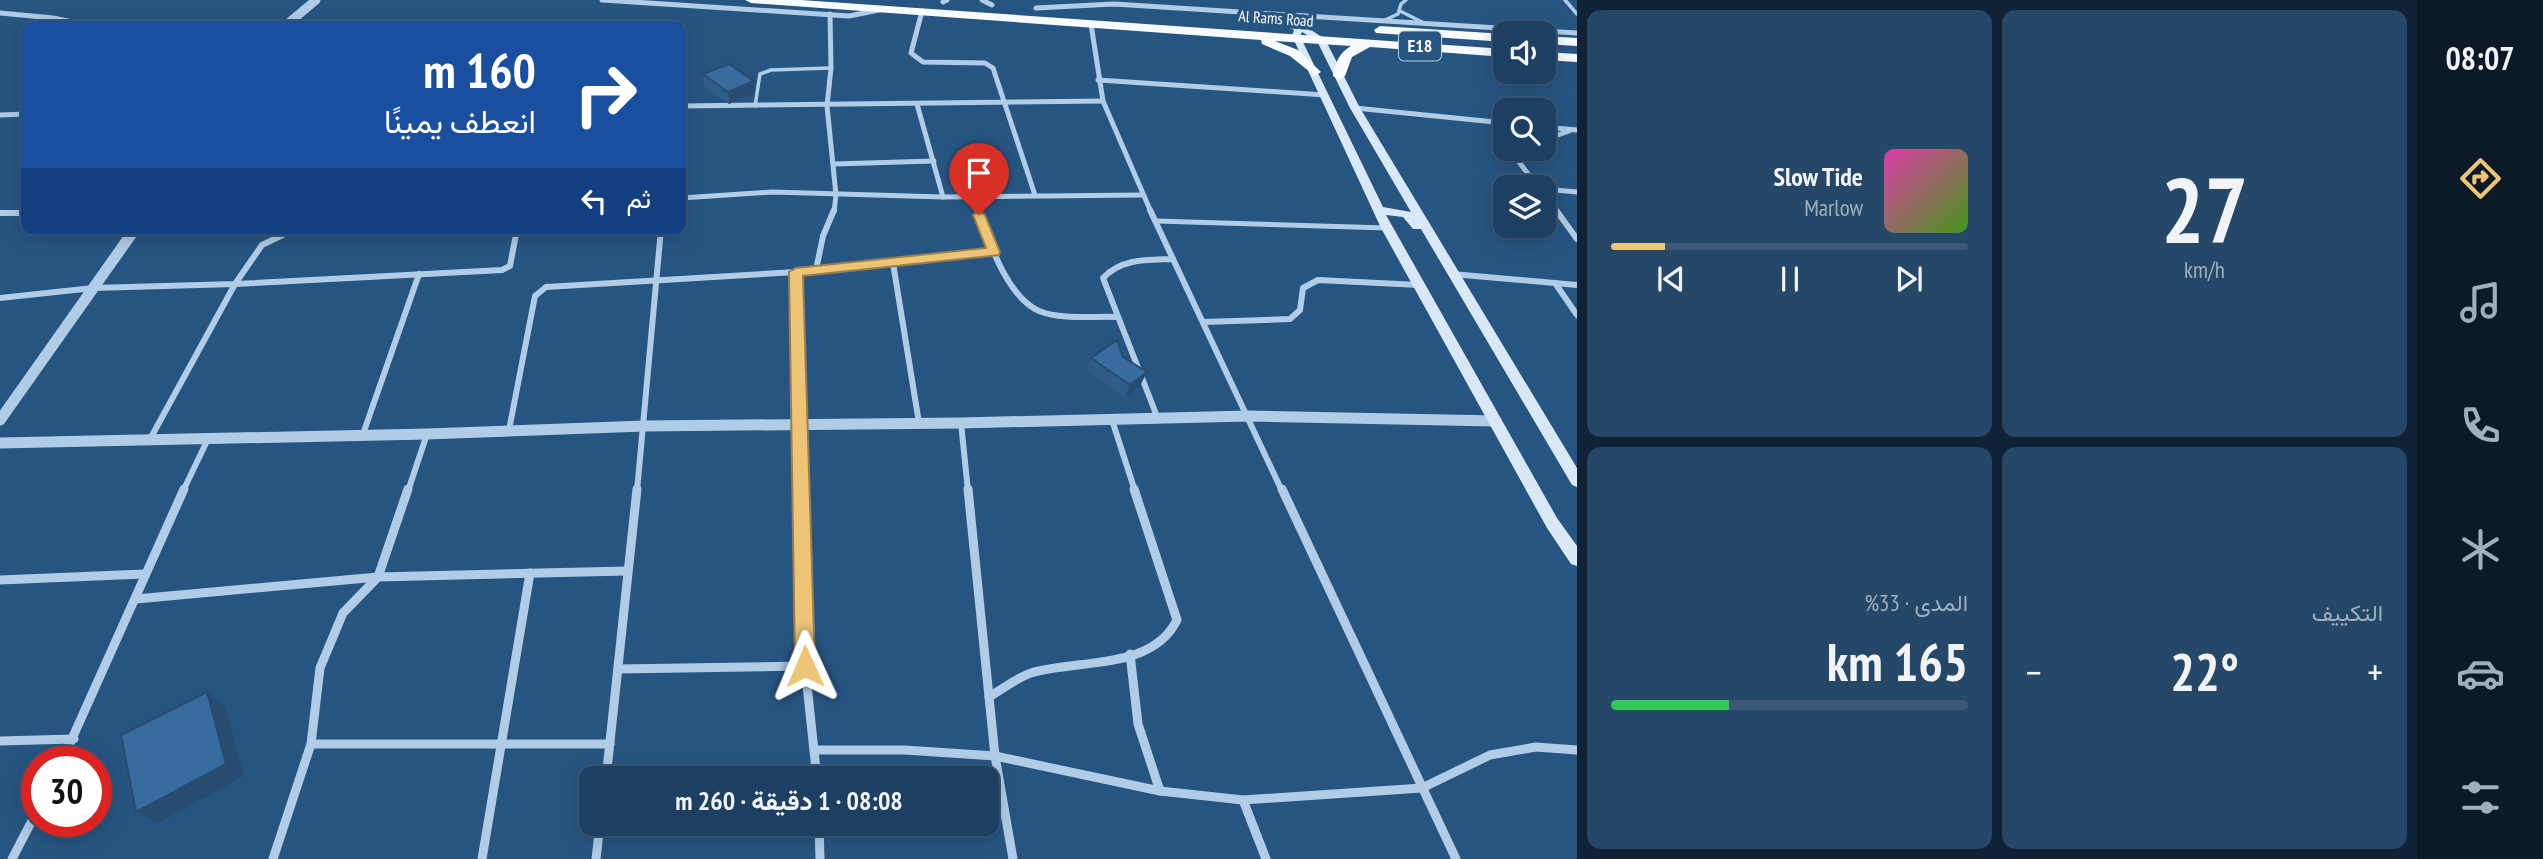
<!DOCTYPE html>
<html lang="ar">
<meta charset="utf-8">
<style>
:root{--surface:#1d4062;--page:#254768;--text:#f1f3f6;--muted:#a0afbe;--line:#3b5977;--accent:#eec476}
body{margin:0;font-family:"PT Sans Narrow",Vazirmatn,sans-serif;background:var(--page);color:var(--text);direction:rtl;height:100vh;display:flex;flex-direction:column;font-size:26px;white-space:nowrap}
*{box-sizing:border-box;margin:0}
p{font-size:23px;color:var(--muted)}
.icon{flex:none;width:38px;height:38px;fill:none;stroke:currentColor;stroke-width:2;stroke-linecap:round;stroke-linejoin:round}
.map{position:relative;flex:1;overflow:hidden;direction:ltr}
.sheet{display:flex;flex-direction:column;gap:10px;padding:10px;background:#102336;width:840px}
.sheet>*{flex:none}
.top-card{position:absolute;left:21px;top:21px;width:665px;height:214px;border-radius:14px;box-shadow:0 4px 18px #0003,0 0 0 2px var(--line);direction:rtl;background:#1a4fa0;color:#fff;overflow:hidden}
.tools{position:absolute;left:1493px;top:21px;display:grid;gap:14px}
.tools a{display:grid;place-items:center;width:63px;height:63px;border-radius:14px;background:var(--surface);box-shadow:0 4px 18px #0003,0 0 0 2px var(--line);font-size:35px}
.speed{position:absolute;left:21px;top:746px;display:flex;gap:14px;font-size:35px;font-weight:700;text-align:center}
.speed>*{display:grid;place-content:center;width:91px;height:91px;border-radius:50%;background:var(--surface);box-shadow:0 4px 18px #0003,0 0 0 2px var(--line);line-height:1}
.speed .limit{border:10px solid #d22;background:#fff;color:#111}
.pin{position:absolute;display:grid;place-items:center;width:60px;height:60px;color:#fff;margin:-72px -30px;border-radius:50% 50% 50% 0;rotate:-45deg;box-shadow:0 0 7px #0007}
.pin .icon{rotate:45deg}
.me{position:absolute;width:77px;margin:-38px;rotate:359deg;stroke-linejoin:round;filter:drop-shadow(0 0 5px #0008)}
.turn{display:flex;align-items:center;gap:24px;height:147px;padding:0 35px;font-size:32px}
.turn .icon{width:91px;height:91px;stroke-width:2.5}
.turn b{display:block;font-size:49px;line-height:60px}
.then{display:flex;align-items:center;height:66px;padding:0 35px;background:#0003;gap:14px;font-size:26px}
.big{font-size:52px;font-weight:700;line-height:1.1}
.sheet .tile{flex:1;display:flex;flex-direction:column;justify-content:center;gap:10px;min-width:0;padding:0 24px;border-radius:14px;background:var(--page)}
.sheet .dial{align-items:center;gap:0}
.dial b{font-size:91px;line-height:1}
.song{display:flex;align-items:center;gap:21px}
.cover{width:84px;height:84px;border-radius:10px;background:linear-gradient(135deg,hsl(320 70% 55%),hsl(100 70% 35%))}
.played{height:7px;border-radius:4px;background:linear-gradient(90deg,var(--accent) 15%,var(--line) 15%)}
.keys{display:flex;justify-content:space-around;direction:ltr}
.heat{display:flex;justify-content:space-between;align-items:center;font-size:38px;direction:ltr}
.charge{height:10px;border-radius:5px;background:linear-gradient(90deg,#34c759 33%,var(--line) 0)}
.sheet .tiles{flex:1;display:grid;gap:10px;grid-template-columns:repeat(2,1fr)}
.trip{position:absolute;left:579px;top:766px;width:420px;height:70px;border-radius:14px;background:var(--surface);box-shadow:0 4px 18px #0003,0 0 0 2px var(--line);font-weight:700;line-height:70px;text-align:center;direction:rtl}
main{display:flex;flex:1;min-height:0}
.tabs{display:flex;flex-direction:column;width:126px;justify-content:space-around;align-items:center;background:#0c1a27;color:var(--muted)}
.tabs .icon{width:49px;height:49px}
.tabs .active{color:var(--accent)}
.tabs b{font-size:32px;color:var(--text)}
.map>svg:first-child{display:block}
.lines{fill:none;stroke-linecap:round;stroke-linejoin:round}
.service-far1{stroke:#b0cce6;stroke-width:3.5}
.service{stroke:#b0cce6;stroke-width:5}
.minor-far2{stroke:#b0cce6;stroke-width:5}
.minor-far1{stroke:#b0cce6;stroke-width:6}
.minor{stroke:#b0cce6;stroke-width:9}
.tertiary-far1{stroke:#b0cce6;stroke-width:9}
.tertiary{stroke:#b0cce6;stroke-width:11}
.secondary{fill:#d9e8f6;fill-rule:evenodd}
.trunk{fill:#f8fbfe;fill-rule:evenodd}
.wall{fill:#305d88}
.shaded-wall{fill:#274c6f}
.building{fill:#386c9e;stroke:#274c6f;stroke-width:2}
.route{fill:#eec476;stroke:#9b7f4d;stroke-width:2}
.labels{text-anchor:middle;stroke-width:7;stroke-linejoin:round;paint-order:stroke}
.far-street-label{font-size:16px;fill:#fff;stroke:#275582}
.shield{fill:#275582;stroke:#beccda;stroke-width:2}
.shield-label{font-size:18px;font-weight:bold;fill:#fff}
</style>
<main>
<nav class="tabs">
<b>08:07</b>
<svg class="icon active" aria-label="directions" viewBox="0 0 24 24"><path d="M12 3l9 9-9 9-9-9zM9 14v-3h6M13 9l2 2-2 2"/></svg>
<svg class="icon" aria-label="music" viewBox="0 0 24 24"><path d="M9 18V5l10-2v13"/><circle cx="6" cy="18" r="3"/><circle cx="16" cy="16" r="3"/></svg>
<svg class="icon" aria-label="phone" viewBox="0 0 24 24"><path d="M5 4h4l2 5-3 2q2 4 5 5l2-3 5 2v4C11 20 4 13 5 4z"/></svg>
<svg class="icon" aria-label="climate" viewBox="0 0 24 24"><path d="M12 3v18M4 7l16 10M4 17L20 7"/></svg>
<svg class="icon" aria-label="car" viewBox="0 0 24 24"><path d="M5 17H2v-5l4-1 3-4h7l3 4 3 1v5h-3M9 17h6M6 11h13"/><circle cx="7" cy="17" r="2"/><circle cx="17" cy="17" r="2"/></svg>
<svg class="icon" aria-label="filters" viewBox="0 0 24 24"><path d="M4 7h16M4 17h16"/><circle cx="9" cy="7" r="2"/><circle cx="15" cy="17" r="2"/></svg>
</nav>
<section class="sheet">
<div class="tiles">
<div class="tile dial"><b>27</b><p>km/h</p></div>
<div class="tile">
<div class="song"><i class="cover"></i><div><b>Slow Tide</b><p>Marlow</p></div></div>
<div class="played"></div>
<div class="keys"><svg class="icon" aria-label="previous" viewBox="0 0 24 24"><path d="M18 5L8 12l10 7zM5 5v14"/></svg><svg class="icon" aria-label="pause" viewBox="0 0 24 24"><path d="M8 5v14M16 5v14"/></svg><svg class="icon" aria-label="next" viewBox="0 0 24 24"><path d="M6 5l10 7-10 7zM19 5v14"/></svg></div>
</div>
<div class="tile"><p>التكييف</p>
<div class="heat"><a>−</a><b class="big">22°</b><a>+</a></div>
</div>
<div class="tile"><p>المدى · 33%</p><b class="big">165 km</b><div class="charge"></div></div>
</div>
</section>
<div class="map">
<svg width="1577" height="859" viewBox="0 0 1577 859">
<rect width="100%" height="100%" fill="#275582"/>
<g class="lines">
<g class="service-far1">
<polyline points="1565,0 1577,14"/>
<polyline points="1400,11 1422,22"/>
<polyline points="1385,20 1398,14 1401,4 1406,0"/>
<polyline points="755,106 760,74 771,70 831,68"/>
</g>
<polyline class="service" points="1156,221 1387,228"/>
<g class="minor-far2">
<polyline points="602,0 849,16 884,9"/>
<polyline points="982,0 992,5"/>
<polyline points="943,2 947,0"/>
<polyline points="1036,8 1114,4 1577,33"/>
<polyline points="922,11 911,53 923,62 985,63 993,68 1035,195"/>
<polyline points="0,13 53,18 92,26"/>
<polyline points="830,14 831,68 827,106 836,195 834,212"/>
<polyline points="1091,24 1103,101 1151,212"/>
<polyline points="1098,80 1325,95"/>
<polyline points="917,104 943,197"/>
<polyline points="681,106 1103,101"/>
<polyline points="1355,108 1505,123"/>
<polyline points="0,115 26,114"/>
<polyline points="1544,127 1577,130"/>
<polyline points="1544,140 1569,131"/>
<polyline points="1522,149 1516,158 1538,187"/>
<polyline points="834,164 934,161"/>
<polyline points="1544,189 1577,192"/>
<polyline points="1544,194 1557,212"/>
<polyline points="972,196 978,212"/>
<polyline points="681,198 772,192 943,197 1143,195"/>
</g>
<g class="minor-far1">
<path d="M977,210c12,31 30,87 62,101 23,9 53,5 77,6"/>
<polyline points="1150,210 1282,491"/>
<polyline points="1556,210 1577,239"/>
<polyline points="0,213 26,213"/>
<polyline points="893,263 919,423"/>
<polyline points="816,270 823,236 834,210"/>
<polyline points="796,272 801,491"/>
<polyline points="1452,274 1577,285"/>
<polyline points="1555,283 1577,315"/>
<polyline points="0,298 93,288 235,284 502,270 510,266 517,229"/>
<polyline points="1204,322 1290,319 1300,310 1303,288 1318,280 1419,285"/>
<path d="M1158,419l-55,-141c19,-20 44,-18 70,-19"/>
<polyline points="1112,420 1135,491"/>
<polyline points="961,423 968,491"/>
<polyline points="509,430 535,296 546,287 796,272 994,252"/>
<polyline points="363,434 419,274"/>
<polyline points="149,441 235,284 262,245 295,229"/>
<polyline points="183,491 208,439"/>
<polyline points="408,491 427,434"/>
<polyline points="637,491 661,229"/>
</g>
<g class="minor">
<polyline points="801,489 805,666 817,779"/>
<polyline points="968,489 995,756 1013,859"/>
<polyline points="1282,489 1456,859"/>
<polyline points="0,580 144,574"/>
<polyline points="136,599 378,577 627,571"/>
<polyline points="1130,654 1138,724 1160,791"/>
<polyline points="618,669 805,666"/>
<path d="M989,697c14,-8 27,-19 42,-24 46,-14 121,-2 146,-53l-43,-131"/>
<polyline points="0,741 74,739"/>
<polyline points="311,744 610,744"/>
<polyline points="816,750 905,750 995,756 1160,791 1243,800 1422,788 1490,755 1536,747 1577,750"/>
<polyline points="62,761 184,489"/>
<polyline points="606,779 637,489"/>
<polyline points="1243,800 1266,859"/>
<polyline points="819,824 820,859"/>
<polyline points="12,859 37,811"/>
<polyline points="273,859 311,744 320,668 343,613 378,577 408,489"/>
<polyline points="482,859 530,573"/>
<polyline points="596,859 600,824"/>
</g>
<polyline class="tertiary-far1" points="285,26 316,0"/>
<g class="tertiary">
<polyline points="0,420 135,229"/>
<polyline points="0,443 427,434 644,426 961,423 1248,416 1496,421"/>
</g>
<path class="secondary" d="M1285,21l15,5 9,-2 -1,4 17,11 35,69 217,360v19l-5,-2 -151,-256h-8l-10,-12 -17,-2 171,303 20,28v20l-6,-2 -24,-36 -166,-300 -89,-192 2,-6 -13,-6zM1302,32l15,9 33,67 61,104 -28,-5 -83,-171z"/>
<g class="trunk">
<path d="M745,0h56l704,49v8l-135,-10 -18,10 -7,19 -6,4 -6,-4c2,-13 6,-23 18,-30l-76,-5 23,9 23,22 -6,4 -25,-20 -28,-12 -1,-4 -510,-37z"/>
<polygon points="1380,26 1505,34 1505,42 1376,33 1374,30"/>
<polygon points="1544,36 1577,38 1577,46 1544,44"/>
<polygon points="1544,52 1577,54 1577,62 1544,60"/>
</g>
</g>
<g class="wall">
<polygon points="703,74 754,93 729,104 704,87"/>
<polygon points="1123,357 1141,384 1125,398 1087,370 1091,358"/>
</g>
<g class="shaded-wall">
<polygon points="754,81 754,93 729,104 728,92"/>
<polygon points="1147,372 1141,384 1125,398 1130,385"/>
<polygon points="207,692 225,706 244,776 158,823 136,812"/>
</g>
<g class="building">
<polygon points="729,64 754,81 728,92 703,74"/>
<polygon points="1117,340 1123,357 1147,372 1130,385 1091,358"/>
<polygon points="207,692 226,764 136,812 121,735"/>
</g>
<polygon class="route" points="979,211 985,215 1000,252 999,255 803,276 815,666 812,673 805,676 798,673 795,666 789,272 796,268 986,248 973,215"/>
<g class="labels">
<g class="far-street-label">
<text transform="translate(1276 18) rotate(4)" y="6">Al Rams Road</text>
</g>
<rect class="shield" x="1399" y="31.5" width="42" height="29" rx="5"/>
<g class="shield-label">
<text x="1420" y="52">E18</text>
</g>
</g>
</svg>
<div class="tools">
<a><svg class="icon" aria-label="sound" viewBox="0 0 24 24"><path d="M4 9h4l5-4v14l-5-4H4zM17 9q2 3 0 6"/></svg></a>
<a><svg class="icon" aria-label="search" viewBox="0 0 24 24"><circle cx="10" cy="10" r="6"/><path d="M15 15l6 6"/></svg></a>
<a><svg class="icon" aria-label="layers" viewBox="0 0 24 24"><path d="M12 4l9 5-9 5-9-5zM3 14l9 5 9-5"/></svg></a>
</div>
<div class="speed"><div class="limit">30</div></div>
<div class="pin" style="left:979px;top:215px;background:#d93025"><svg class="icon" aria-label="arrive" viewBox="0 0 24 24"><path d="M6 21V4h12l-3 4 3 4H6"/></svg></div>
<svg class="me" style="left:805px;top:666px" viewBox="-20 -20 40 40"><path d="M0-17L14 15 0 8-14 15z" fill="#eec476" stroke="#fff" stroke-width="4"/></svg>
<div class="trip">08:08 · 1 دقيقة · 260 m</div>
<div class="top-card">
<div class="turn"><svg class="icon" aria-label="right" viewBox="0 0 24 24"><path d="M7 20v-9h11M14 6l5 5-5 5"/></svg><div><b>160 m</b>انعطف يمينًا</div></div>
<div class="then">ثم<svg class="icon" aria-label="left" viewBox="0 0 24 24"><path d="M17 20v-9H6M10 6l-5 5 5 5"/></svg></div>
</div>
</div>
</main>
